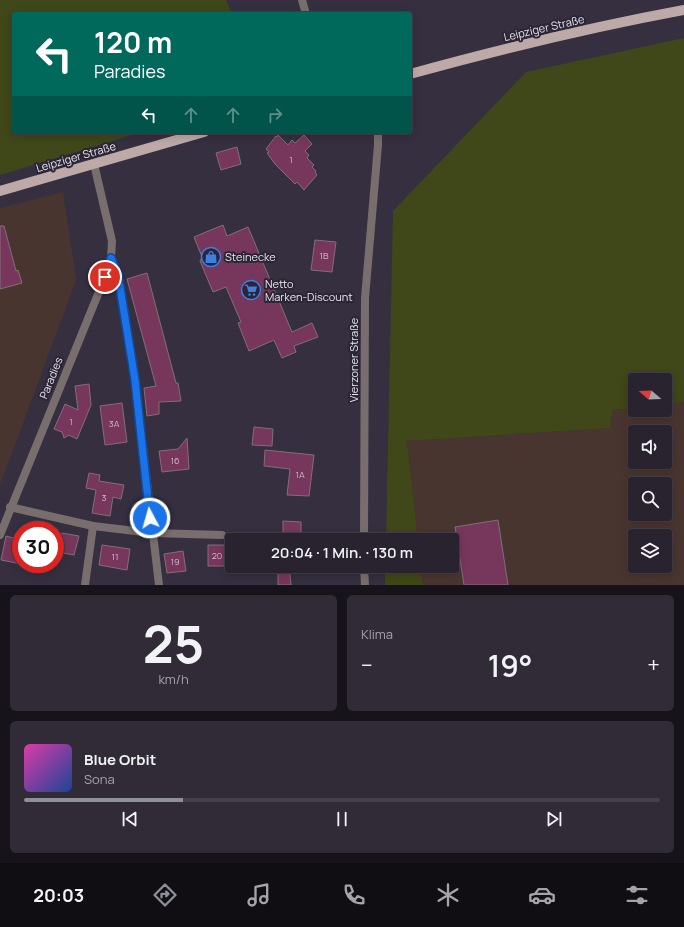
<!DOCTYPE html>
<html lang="de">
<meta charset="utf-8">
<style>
:root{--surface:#28232f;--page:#302b37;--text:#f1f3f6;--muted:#a5a4aa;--line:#44404b;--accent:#8c9099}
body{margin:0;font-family:Manrope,sans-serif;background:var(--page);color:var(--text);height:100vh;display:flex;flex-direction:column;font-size:15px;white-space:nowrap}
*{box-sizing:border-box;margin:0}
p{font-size:13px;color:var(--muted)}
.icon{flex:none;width:22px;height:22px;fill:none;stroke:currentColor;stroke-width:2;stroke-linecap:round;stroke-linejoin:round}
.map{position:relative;height:585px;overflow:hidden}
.sheet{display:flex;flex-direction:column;gap:10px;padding:10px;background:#16131a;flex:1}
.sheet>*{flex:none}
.top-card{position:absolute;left:12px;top:12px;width:400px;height:122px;border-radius:4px;box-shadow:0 2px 10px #0003,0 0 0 1px var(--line);background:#00695c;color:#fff;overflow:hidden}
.needle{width:26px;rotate:289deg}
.tools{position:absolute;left:628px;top:373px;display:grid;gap:8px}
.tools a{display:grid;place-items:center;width:44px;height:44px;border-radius:4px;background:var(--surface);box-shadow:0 2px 10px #0003,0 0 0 1px var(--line);font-size:20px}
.speed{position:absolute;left:12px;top:521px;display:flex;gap:8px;font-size:20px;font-weight:700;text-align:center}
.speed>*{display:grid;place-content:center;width:52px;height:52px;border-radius:50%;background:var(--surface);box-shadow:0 2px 10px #0003,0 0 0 1px var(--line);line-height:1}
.speed .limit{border:6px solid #d22;background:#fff;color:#111}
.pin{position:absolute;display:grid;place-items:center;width:34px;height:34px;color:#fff;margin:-17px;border:2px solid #fff;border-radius:50%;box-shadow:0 1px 4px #0007}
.me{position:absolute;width:44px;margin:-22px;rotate:354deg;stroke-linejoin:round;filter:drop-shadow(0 0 3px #0008)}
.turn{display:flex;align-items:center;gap:14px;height:84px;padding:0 16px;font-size:18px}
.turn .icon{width:52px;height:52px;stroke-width:2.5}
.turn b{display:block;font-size:28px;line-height:34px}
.lanes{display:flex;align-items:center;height:38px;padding:0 16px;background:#0003;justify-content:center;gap:20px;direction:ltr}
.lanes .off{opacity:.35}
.big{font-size:30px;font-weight:600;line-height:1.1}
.sheet .card{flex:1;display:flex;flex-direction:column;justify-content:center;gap:6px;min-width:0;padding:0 14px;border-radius:6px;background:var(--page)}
.sheet .dial{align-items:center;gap:0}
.dial b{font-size:52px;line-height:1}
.song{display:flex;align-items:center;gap:12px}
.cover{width:48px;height:48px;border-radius:6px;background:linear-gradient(135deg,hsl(320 70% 55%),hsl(220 70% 35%))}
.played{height:4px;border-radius:2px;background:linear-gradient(90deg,var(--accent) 25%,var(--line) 25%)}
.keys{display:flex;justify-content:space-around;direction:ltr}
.heat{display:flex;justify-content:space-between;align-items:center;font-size:22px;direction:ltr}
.sheet .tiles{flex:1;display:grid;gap:10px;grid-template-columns:1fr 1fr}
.card:last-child{grid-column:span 2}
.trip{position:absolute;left:225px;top:533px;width:234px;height:40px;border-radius:4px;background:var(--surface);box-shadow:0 2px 10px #0003,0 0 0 1px var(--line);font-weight:600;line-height:40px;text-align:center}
.tab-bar{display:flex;height:64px;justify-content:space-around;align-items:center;background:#100e13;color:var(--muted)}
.tab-bar .icon{width:28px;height:28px}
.tab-bar .on{color:var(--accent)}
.tab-bar b{font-size:18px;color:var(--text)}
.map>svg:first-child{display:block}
.commercial{fill:#493530;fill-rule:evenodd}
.green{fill:#404719}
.building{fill:#77375c;stroke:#836e78}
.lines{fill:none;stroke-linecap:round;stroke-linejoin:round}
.street{stroke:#796e6e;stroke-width:8}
.primary{stroke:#bea9a9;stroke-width:10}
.route-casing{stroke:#114b97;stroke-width:10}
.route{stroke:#1a73e8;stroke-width:7}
.labels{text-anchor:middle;stroke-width:4;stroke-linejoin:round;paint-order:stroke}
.number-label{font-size:9px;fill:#ccb9ca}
.street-label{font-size:11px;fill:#e8e4ef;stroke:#2b2535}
.poi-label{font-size:11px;fill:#e8e4ef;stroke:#2b2535;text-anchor:start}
</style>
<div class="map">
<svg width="684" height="585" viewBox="0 0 684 585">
<rect width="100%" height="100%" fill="#352f3f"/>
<g class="commercial">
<polygon points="63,192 76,280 0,485 0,208"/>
<path d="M684,402v183h-261l-2,-19h31v-26h-34l-11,-99 203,-13 3,-18 22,-2v2h30v-6zM635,432h30v30h-30zM635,484h30v30h-30zM635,536h30v30h-30z"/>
</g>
<g class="green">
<polygon points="0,0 226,0 232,14 14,14 14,132 142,132 0,175"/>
<polygon points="684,38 684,402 665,404 665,380 635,380 635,408 613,410 610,428 407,441 418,540 386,540 393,211 526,72"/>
<polygon points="385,566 421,566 423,585 385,585"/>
</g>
<g class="building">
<polygon points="278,135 288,145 292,140 295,143 304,135 312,144 305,151 309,155 307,158 314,165 312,167 316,171 315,172 317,175 304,190 297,182 295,184 275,164 267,153 269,152 266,149 276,136 277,137"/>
<polygon points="237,147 241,164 221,170 216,153"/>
<polygon points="223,225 227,236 248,227 292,332 312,323 318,337 294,346 296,352 282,358 274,340 249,351 238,323 241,322 226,287 213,292 200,261 202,257 194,237"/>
<polygon points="0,226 4,226 16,271 18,270 22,283 0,289"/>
<polygon points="315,240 336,242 332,272 311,270"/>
<polygon points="147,273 176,383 178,383 181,401 159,402 159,414 147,416 144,388 156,386 127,279"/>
<polygon points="89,384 91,405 77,439 69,435 64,438 62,432 54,429 65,404 78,410 75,386"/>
<polygon points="122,403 127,442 105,445 100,406"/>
<polygon points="254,427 273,429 272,446 252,445"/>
<polygon points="187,438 189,469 162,472 159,451 178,449"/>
<polygon points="265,450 314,455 309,496 287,495 290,469 264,466"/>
<polygon points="89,473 100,475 99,481 124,485 121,499 113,497 110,516 92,513 96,490 86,488"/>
<polygon points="498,520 508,585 464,585 455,527"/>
<polygon points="283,521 301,522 301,536 283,535"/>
<polygon points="62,533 79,536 74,555 58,552"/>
<polygon points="6,536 21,540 21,564 1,560"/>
<polygon points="102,545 130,549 127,570 99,565"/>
<polygon points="208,545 227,545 226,566 208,566"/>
<polygon points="183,551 186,571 167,573 164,554"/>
<polygon points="278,566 289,566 291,585 278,585"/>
</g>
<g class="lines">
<g class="street">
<polyline points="302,0 306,14"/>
<polyline points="111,258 118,275 135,380 159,585"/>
<polyline points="10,507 93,526 152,533 222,535"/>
<polyline points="0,535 105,277 111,258 112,241 94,164"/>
<polyline points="364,540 365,298 378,145 378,132"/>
<polyline points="364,566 365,585"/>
<polyline points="85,585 93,526"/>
</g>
<g class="primary">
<path d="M410,74c91,-25 182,-47 274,-64"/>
<polyline points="0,191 204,132"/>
</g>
</g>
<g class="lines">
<defs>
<polyline id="route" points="105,277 111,258 118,275 135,380 150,518"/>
</defs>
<use href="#route" class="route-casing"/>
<use href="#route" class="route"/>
</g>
<defs>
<symbol id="shop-ring" viewBox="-11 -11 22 22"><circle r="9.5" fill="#2b2535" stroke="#3f7fe0" stroke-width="1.5"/><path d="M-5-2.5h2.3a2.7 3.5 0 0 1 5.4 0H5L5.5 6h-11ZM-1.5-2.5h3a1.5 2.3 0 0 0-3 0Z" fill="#3f7fe0"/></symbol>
<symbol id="supermarket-ring" viewBox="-11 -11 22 22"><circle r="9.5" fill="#2b2535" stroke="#3f7fe0" stroke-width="1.5"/><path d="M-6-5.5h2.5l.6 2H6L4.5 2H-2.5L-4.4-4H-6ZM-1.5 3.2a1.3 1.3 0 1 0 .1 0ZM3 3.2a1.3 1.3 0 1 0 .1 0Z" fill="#3f7fe0"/></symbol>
</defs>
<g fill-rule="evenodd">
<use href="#shop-ring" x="200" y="246" width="22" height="22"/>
<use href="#supermarket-ring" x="240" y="279" width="22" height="22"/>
</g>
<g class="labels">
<g class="number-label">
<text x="291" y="163">1</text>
<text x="324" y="259">1B</text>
<text x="71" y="425">1</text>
<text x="114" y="427">3A</text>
<text x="175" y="464">16</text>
<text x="300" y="478">1A</text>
<text x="104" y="501">3</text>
<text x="217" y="559">20</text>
<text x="115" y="560">11</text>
<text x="175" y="565">19</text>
</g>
<g class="street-label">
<text transform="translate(544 28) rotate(-13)" y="4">Leipziger Straße</text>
<text transform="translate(76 157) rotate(-16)" y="4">Leipziger Straße</text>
<text transform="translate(354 360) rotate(-90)" y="4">Vierzoner Straße</text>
<text transform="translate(51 378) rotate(-68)" y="4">Paradies</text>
</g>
<g class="poi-label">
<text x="225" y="261">Steinecke</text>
<text x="265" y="288">Netto<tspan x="265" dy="13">Marken-Discount</tspan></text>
</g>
</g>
</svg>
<div class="tools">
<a><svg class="needle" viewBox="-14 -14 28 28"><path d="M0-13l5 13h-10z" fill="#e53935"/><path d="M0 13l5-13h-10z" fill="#a5a4aa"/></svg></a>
<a><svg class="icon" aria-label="sound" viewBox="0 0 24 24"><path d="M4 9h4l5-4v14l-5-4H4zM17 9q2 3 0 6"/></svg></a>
<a><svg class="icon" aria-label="search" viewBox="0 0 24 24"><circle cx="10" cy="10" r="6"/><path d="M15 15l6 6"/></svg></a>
<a><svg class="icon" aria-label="layers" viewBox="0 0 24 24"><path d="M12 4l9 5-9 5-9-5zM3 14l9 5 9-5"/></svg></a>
</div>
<div class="speed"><div class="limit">30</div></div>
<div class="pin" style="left:105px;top:277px;background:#d93025"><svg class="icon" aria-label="arrive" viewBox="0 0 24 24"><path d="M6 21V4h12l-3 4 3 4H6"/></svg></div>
<svg class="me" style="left:150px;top:518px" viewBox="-20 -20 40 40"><circle r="17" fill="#1a73e8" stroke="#fff" stroke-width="3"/><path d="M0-11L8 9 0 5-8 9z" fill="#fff"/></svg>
<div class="trip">20:04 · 1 Min. · 130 m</div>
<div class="top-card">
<div class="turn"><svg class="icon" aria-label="left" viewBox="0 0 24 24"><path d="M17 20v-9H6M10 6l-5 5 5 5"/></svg><div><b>120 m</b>Paradies</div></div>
<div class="lanes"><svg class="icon" aria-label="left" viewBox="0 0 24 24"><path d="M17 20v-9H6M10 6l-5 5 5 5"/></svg><svg class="icon off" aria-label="ahead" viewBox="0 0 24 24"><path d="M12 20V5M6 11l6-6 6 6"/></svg><svg class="icon off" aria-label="ahead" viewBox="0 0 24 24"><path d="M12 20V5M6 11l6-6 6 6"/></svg><svg class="icon off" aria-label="right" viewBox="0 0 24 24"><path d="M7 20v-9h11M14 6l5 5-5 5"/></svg></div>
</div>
</div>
<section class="sheet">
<div class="tiles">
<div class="card dial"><b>25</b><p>km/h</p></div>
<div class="card"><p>Klima</p>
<div class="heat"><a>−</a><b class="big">19°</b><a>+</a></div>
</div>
<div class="card">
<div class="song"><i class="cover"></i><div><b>Blue Orbit</b><p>Sona</p></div></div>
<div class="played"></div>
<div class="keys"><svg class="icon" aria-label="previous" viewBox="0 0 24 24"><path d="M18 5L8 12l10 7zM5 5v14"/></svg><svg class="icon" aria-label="pause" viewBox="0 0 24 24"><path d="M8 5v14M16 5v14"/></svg><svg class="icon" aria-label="next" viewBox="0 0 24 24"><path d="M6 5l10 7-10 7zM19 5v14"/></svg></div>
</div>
</div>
</section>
<nav class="tab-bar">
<b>20:03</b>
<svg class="icon on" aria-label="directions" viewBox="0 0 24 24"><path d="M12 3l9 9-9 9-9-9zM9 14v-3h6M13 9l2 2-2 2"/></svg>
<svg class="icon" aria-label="music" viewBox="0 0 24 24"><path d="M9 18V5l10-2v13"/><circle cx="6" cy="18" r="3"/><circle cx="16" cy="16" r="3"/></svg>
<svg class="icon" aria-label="phone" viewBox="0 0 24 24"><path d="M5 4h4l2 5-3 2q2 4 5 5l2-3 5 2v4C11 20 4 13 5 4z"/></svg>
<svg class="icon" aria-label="climate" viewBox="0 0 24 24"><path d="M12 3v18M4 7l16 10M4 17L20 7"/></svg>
<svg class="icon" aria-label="car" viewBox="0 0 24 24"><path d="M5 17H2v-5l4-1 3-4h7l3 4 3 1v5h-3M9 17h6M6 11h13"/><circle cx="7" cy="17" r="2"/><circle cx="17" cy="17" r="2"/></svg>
<svg class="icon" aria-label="filters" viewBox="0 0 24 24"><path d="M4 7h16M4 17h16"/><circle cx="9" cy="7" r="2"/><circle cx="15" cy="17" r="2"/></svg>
</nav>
